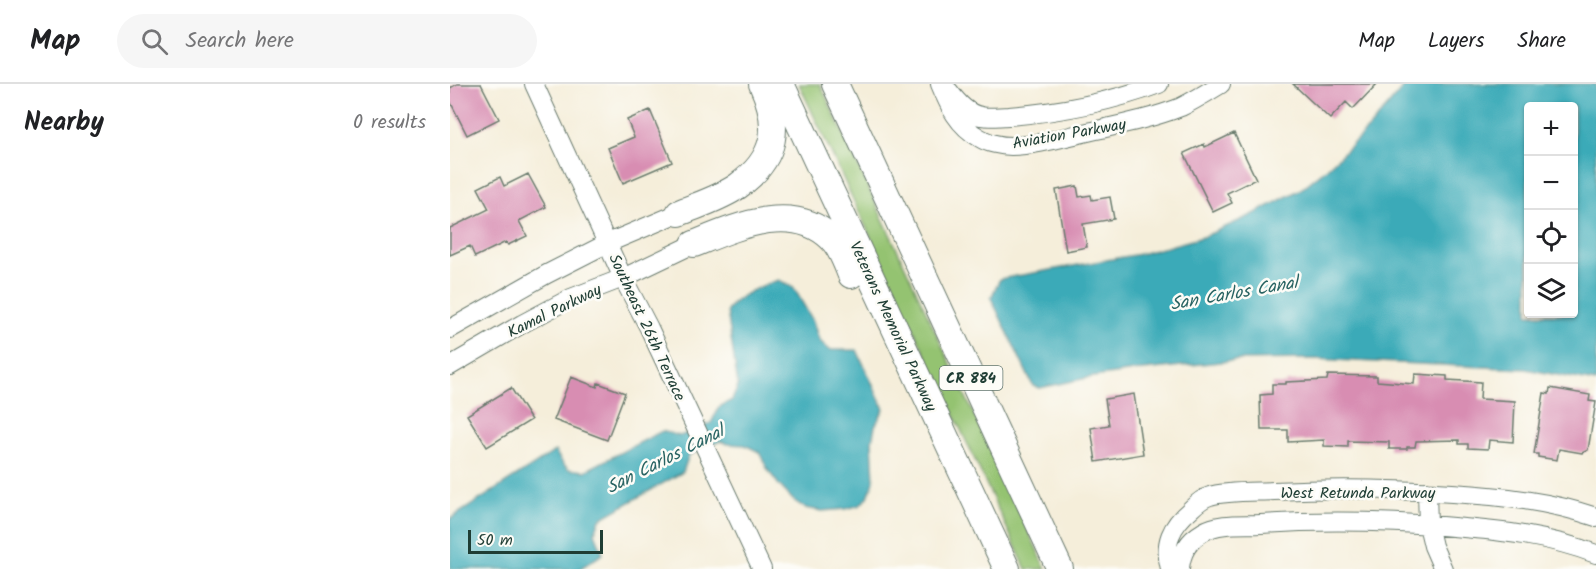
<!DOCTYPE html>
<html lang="en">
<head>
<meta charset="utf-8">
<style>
	body { margin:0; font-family:Kalam,sans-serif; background:#f6f6f6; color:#202124 }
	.controls { position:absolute; right:18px; top:18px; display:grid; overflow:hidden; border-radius:6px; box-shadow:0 2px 4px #0004 }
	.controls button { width:54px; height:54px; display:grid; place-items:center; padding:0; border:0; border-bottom:2px solid #e0e0e0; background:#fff; color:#202124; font:30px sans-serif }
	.scale { position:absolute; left:18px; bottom:15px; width:135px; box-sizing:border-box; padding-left:6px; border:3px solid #1f3d34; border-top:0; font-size:16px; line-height:21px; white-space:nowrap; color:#1f3d34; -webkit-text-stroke:4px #fdfcf7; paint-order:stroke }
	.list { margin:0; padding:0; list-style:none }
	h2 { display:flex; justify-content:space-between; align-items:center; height:78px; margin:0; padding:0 24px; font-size:26px }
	h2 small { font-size:20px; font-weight:400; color:#757577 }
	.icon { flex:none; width:33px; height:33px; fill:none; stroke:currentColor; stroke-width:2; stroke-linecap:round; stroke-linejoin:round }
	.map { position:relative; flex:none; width:1146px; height:485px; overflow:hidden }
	header { display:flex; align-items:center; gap:36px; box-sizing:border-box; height:84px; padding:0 30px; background:#fff; border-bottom:2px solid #e0e0e0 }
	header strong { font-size:28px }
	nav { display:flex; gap:33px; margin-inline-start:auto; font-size:21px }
	.search { width:420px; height:54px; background:#f6f6f6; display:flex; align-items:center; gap:15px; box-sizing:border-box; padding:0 21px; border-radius:33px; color:#757577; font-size:22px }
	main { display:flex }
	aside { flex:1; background:#fff }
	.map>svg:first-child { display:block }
	.green { fill:#94c371; stroke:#5a8052; stroke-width:1.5 }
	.water { fill:#3aaab8; stroke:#2c7476; stroke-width:1.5; fill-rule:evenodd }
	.building { fill:#d88db2 }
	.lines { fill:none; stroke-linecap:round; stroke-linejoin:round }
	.minor-casing { stroke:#6a7b6e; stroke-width:20 }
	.highway-casing { stroke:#6a7b6e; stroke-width:28 }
	.minor { stroke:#fff; stroke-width:18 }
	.highway { stroke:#fff; stroke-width:26 }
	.labels { text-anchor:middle; stroke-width:5; stroke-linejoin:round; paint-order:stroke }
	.shield { fill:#fdfcf7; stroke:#62766e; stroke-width:1.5 }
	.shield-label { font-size:15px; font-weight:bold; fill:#1f3d34 }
	.street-label { font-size:16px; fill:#1f3d34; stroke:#fdfcf7 }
	.water-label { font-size:18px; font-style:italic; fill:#286362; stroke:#fdfcf7 }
</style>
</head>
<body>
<header>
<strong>Map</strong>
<div class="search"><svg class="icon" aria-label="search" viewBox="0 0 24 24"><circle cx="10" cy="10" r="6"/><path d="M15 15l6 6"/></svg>Search here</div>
<nav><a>Map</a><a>Layers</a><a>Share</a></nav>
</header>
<main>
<aside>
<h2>Nearby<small>0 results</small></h2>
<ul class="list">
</ul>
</aside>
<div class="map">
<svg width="1146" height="485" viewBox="0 0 1146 485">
	<rect width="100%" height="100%" fill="#fdfcf7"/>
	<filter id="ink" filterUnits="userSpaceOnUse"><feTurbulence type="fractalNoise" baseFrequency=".0167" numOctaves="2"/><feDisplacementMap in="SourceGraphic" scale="12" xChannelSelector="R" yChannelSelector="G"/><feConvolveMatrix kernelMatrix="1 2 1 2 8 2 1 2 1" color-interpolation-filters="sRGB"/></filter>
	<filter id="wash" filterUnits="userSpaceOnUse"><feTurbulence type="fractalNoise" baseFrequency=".008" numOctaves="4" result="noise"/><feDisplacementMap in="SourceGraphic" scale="24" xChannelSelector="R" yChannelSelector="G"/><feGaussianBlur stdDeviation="1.35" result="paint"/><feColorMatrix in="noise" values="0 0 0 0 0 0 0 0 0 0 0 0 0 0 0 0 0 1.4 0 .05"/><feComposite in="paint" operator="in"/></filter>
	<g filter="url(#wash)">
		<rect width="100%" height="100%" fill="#f5eeda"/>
		<path class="green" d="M349,0h21l226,485h-20z"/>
		<path class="water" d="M956,0h190v298l-71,-13 -211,-10 -74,1 -106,11 -47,7 -47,10 -7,-2 -42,-88 9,-19 140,-25 63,-17 49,-22 49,-26 25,-20 43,-41zM1124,22v208h-46v-208z
			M329,196l15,8 19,33 6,19 10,10h28l27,59 -9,17 -3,15 2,40 -6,16 -8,8 -14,4 -24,2 -17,-3 -12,-8 -14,-15 -11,-15 -9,-18 -14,-7 -17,-1 -8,-3 -31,14 -6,17 -83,47 -5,14 8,21 -24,15h-129v-50l105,-68 8,13 6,5 16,2 77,-40 18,5 31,-13 8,-16 13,-7 6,-14 -11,-75c8,-15 36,-26 52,-31z"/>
		<g id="blocks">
			<path class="building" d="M7,0h24l18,35 -32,16 -17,-34v-13z
				M843,0h84l-24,25 -7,-7 -16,17z
				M200,26l22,52 -49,21 -15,-35 26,-11 -7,-17z
				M784,49l22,46 -29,14 5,10 -19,9 -29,-59 20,-9 1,3z
				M78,90l18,33 -27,14 8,15 -19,9 -2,-3 -31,15 -5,-11 -20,9v-27l39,-19 -11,-21 22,-11 4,9z
				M627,102l2,11 12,-2 1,5 18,-3 4,22 -31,5 4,23 -21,4 -10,-61z
				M965,290l32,2v4l34,2 -1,17 35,2 -2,41 -24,-2 -1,9 -20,-1v-4h-9v-4l-43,1 -1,6h-8v2h-18v-7l-41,-1v6l-24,-1v-6l-36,2v-12h-27l-1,-35 12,-1v-10h14v-2l41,-2 1,-5 49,1v5l37,3z
				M121,293l26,10 1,-4 27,10 -18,47 -53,-20z
				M61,304l20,32 -44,27 -20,-32z
				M1100,304l40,7 -1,6 7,1 -8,48 -6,3 -23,-4 -2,11 -19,-3v-3h-4l10,-61 5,1z
				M684,310l9,60 -47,8 -5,-34 18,-3 -4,-26z"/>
		</g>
	</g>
	<g filter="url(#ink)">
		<use href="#blocks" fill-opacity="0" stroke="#6a7b6e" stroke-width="1.5"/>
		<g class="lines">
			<defs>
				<path id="minor" d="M84,0l89,194 26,50 113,241
					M490,0c9,22 18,42 40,54 8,5 21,8 31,8 21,0 47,-7 68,-12 34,-8 69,-14 102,-27 14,-7 27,-15 40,-23
					M499,7c8,11 18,23 32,25 9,2 19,0 28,0 50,-4 102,-14 150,-32
					M0,245l97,-55 61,-31 71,-30
					M0,282l72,-42 49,-26 52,-20 71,-34
					M977,407l1,34 5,21 10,23
					M720,485c-7,-26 1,-43 21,-60 5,-5 12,-11 19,-13 15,-5 47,-4 64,-5 59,-3 119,-2 178,2 49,3 97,8 144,24
					M730,485c1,-16 9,-29 23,-37 16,-10 40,-7 58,-8 64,-4 128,-3 192,3 49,4 96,9 143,27"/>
				<path id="highway" d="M331,0l226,485
					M385,0l225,485
					M229,129c19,-8 42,-15 59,-27 39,-28 43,-60 24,-102
					M244,160c42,-17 99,-43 137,-6 10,9 15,25 20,37"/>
			</defs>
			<use href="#minor" class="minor-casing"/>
			<use href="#highway" class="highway-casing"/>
			<use href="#minor" class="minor"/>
			<use href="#highway" class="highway"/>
		</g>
	</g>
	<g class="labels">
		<rect class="shield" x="489.5" y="282" width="63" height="24" rx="4.5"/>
		<g class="shield-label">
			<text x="521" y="299">CR 884</text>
		</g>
		<g class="street-label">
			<text transform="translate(619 49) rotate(-10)" y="6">Aviation Parkway</text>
			<text transform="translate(104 226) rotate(-26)" y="6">Kamal Parkway</text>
			<text transform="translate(444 242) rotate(65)" y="6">Veterans Memorial Parkway</text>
			<text transform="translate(198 243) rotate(65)" y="6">Southeast 26th Terrace</text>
			<text x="908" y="414">West Retunda Parkway</text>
		</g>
		<g class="water-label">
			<text transform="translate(784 209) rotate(-10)" y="6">San Carlos Canal</text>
			<text transform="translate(215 375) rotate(-27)" y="6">San Carlos Canal</text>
		</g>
	</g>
</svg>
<div class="controls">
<button>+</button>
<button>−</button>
<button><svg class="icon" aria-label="locate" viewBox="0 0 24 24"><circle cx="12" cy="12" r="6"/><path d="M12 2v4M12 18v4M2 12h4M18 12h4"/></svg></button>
<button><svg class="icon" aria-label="layers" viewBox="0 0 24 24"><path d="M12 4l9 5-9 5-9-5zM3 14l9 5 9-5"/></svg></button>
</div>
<div class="scale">50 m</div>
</div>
</main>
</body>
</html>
